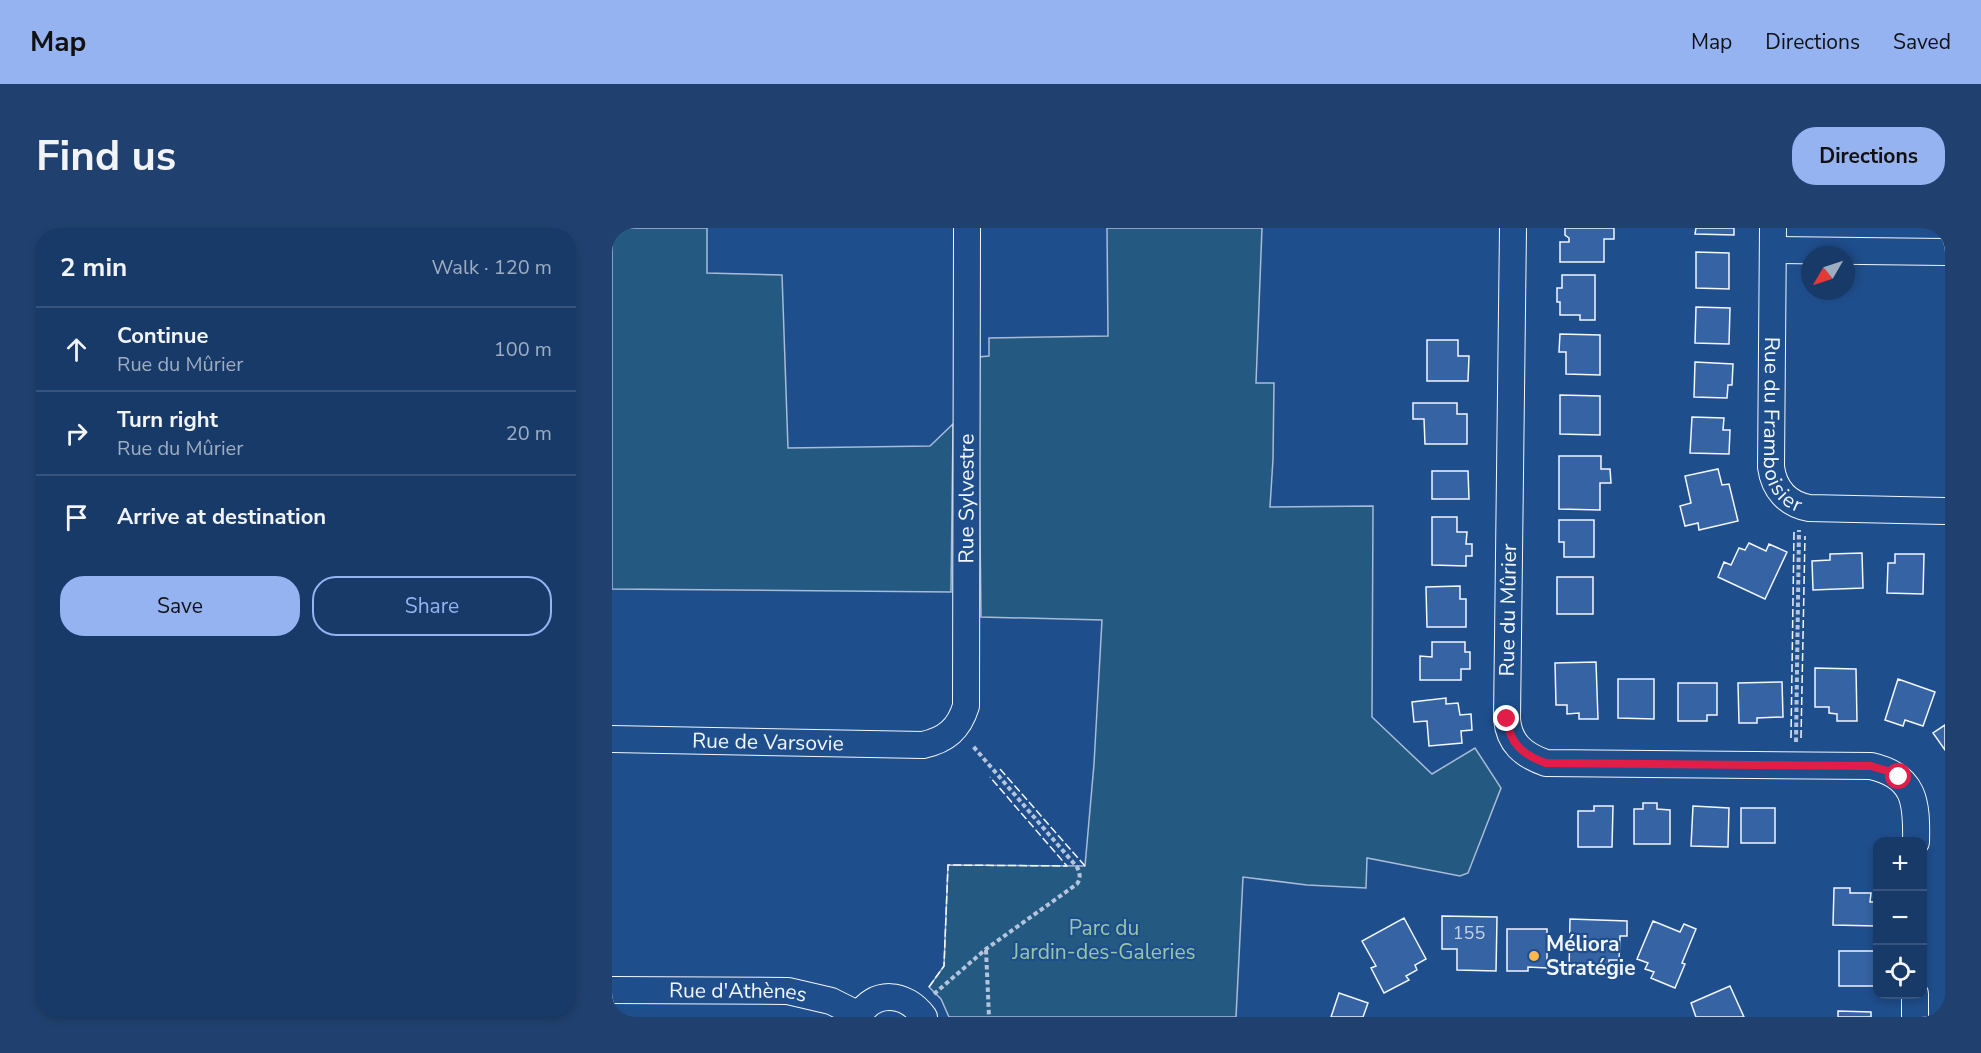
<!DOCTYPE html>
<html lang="en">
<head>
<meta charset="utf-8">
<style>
	body { margin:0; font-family:"Nunito Sans",sans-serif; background:#20416f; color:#f1f3f6 }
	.controls { position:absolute; right:18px; bottom:18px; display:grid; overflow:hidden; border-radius:12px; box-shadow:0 3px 9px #0003 }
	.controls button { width:54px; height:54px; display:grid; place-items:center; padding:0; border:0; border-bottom:2px solid #36547d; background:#173a69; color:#f1f3f6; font:30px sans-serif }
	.compass { position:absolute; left:1189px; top:18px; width:54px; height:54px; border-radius:50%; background:#173a69; box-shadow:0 3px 9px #0003; rotate:231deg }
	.stop { position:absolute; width:18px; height:18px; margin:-14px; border:4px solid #e11d48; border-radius:50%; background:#fff }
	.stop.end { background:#e11d48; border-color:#fff; box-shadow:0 2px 6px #0008 }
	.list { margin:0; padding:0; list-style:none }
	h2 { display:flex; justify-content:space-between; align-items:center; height:78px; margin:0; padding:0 24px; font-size:26px }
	h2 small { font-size:20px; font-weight:400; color:#9eadc0 }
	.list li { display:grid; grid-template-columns:39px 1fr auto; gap:18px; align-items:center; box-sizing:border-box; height:84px; padding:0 24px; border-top:2px solid #36547d }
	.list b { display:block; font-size:22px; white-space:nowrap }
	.list p { margin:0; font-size:20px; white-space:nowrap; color:#9eadc0 }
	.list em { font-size:20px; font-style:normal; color:#9eadc0 }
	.actions { display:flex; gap:12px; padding:18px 24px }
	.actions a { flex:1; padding:14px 0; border:2px solid #95b2f1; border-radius:24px; text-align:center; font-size:21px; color:#95b2f1 }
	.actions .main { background:#95b2f1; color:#111 }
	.icon { flex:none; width:33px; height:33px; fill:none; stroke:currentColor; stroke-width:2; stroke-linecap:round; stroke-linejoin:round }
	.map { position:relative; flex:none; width:1333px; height:789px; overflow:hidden; border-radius:24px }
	header { display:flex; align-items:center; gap:36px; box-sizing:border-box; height:84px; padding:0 30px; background:#95b2f1; color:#111 }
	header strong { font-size:28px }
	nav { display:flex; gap:33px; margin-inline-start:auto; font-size:21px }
	.intro { display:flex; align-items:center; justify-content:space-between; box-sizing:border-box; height:144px; padding:0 36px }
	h1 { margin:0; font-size:42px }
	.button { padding:15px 27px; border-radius:24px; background:#95b2f1; color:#111; font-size:21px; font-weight:700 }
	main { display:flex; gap:36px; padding:0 36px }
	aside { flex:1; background:#173a69; border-radius:24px; box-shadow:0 3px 9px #0003 }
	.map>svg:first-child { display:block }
	.green { fill:#245a82; stroke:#a8bbd7; stroke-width:1.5 }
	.building { fill:#3563a3; stroke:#f2f6ff; stroke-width:1.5 }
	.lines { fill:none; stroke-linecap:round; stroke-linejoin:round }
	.minor-casing { stroke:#f2f6ff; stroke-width:28 }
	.path { stroke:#b3c4dc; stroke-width:4; stroke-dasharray:4.5 3; stroke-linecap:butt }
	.minor { stroke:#1f4e8c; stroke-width:26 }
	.fence { stroke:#f2f6ff; stroke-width:1.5; stroke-dasharray:8 3; stroke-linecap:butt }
	.route { stroke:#e11d48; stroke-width:8 }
	.poi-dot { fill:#ffb74d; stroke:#1f4e8c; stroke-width:2 }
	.labels { text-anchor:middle; stroke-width:4.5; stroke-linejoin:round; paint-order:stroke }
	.number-label { font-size:18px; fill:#c3d1e8 }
	.street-label { font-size:21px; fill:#f2f6ff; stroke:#1f4e8c }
	.park-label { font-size:21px; fill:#97c8a6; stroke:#1f4e8c }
	.poi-label { font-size:21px; font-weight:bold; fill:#f2f6ff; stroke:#1f4e8c; text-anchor:start }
</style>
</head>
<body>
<header>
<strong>Map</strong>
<nav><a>Map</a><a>Directions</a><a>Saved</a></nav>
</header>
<div class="intro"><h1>Find us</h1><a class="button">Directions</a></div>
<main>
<aside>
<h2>2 min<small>Walk · 120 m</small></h2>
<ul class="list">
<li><svg class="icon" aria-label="ahead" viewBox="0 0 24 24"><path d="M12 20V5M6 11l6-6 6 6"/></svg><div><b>Continue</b><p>Rue du Mûrier</p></div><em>100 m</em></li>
<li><svg class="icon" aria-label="right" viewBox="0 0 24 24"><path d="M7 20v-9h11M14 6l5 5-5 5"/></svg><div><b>Turn right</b><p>Rue du Mûrier</p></div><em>20 m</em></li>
<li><svg class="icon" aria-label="arrive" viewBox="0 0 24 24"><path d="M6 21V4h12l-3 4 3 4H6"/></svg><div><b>Arrive at destination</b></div></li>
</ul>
<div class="actions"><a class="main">Save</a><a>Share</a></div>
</aside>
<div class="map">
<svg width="1333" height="789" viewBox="0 0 1333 789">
	<rect width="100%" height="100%" fill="#1f4e8c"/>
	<path class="green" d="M0,0h95v45l75,2 6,173 142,-2 23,-22 -2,168 -339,-3z
		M495,0h155l-6,155h18l-1,76 -3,48 103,-1 -1,211 60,57 43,-26 26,40 -33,85 -8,3 -93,-18 -1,30 -59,-3 -64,-8 -7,140h-287l-8,-18 -12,-12 15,-21 4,-101 137,1 9,-102 8,-144 -121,-3 -3,-260 11,-1v-18l119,-2z"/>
	<path class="building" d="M953,0h49v11h-10v23h-44v-20h9v-4l-4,-3z
		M1084,0h38v7l-39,-1z
		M1084,24l33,1v36l-33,-1z
		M950,47h33v45h-15v-5h-20v-13h-3v-14h5z
		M1084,79l34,1 -1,36 -34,-1z
		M948,106l40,1v40l-34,-1v-22h-7z
		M815,112h31v16h11l-1,25h-41z
		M1083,134l38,2 -1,21h-4l-1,13 -33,-1z
		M948,167l40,1v39l-40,-1z
		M801,175h44v11h10v30h-42l-1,-25h-11z
		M1080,189l32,1 -1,12h7l-1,24 -39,-1z
		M947,228h42v13h9l1,14h-11v27l-41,-1z
		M1106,241l4,16 7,-1 9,37 -39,9 -1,-7 -13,3 -5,-20 11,-3 -6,-27z
		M820,243h36l1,28h-37z
		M820,289h25v15h10l-1,12h6v12h-6v10l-34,-1z
		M947,292h35v37h-30v-15h-5z
		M1137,315l17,8 3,-7 18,8 -22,47 -47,-22 6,-15 7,3 8,-17 6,2z
		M1250,325l1,35 -50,2 -1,-29 18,-1v-6z
		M1283,326h29l-1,40 -36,-1 1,-30h7z
		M945,349h36v37h-36z
		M848,358v13h6v28h-39l-1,-40z
		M820,414h33v10h5v17h-9v11h-41v-24l12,1z
		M984,434l2,57h-19v-6l-12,1v-9h-11l-1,-42z
		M1203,440l41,1 1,52h-20v-7l-8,-1v-6h-14z
		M1006,451h36v40l-36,-1z
		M1286,451l37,13 -12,34 -18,-6 -2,6 -18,-6z
		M1170,454l1,35 -26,1v5h-18l-1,-40z
		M1066,455h39v32h-10v6h-29z
		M834,470v6l12,-1 2,12 11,-1 1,16 -11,1 1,12 -33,3 -2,-25 -13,1 -2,-20z
		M1333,497v25l-12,-17z
		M1031,575h14v6l13,1v34h-36v-35h9z
		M982,578h19l-1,41h-34v-36h16z
		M1081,578l36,2 -1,39 -37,-1z
		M1129,580h34v35h-34z
		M1222,660h16v5h21l-1,9h6v24l-43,-1z
		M830,688l55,1 -1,54 -39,-1v-21h-15z
		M792,690l22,41 -11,6 2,5 -11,6 3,4 -25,13 -13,-25 5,-2 -14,-25z
		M958,691l57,2v15h-7l-1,24h-10v7h-14l-1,6 -25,-1z
		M1041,693l27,11 4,-8 12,5 -14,34 3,1 -10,24 -24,-10 3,-6 -9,-3 3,-6 -11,-4z
		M895,701h40v39l-19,-1v4h-21z
		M1227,723h37l2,24h-4v11h-35z
		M1118,758l14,31h-48l-5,-14z
		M727,765l29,10 -5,14h-32z
		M1226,783l33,1v5h-33z"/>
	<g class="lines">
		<defs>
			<g id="minor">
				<path d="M901,0l-6,491c2,24 16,36 39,44l325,3c44,10 46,36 45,76"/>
				<path id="s1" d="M1161,0l-2,239c3,22 16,37 38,41l136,3"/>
				<path d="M1161,22l172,2"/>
				<path id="s2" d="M0,511l311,6c23,-5 36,-16 43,-39l1,-478"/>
				<path id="s3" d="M0,762l176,1 43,10 28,14"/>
				<path d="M246,789c16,-28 48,-25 66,0"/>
				<path d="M1303,789v-23"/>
			</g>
		</defs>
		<use href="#minor" class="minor-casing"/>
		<path class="path" d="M1184,514l3,-212
			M374,722l3,67
			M322,766l52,-45 91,-65c4,-6 3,-11 0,-17l-105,-122"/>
		<use href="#minor" class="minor"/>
		<path class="fence" d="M1179,510l3,-206
			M1189,510l4,-202
			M388,541l85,97
			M317,759l15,-21 4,-101 119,1 -77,-89"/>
	</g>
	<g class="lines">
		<path class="route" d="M895,491c2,24 16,36 39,44l325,3 20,6 8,5"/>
	</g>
	<circle class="poi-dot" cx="922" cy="728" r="6"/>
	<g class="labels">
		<g class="number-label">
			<text x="857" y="711">155</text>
		</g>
		<g class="street-label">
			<text dy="7" stroke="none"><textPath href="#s1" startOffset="200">Rue du Framboisier</textPath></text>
			<text dy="7" stroke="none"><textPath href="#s2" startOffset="580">Rue Sylvestre</textPath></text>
			<text transform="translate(896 382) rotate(-89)" y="7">Rue du Mûrier</text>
			<text dy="7" stroke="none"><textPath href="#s2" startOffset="156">Rue de Varsovie</textPath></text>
			<text dy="7" stroke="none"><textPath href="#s3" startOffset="126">Rue d'Athènes</textPath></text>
		</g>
		<g class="park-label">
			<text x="492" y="707">Parc du<tspan x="492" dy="24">Jardin-des-Galeries</tspan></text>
		</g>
		<g class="poi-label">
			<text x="934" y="723">Méliora<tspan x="934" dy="24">Stratégie</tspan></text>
		</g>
	</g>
</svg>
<div class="controls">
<button>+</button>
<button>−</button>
<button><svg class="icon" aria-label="locate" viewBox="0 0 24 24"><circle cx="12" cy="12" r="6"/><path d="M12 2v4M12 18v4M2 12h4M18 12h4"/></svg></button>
</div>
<svg class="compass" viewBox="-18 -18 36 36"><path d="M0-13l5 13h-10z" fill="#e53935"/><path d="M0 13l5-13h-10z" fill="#9eadc0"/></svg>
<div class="stop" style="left:1287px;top:549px"></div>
<div class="stop end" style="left:895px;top:491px"></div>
</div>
</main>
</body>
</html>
